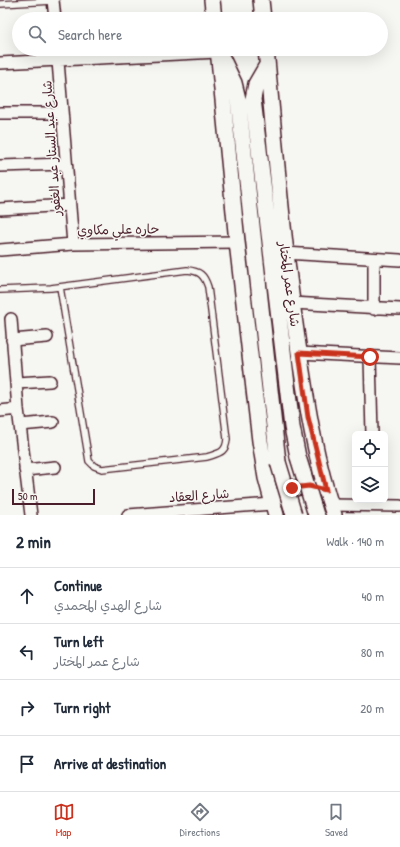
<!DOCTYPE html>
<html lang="en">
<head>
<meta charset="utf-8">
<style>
	body { margin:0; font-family:"Patrick Hand","Playpen Sans Arabic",sans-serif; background:#f2f2f3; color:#1f2937 }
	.controls { position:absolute; right:12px; bottom:12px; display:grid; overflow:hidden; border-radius:6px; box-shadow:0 4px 16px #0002 }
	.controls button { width:36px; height:36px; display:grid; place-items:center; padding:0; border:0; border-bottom:1px solid #e0e1e3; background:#fff; color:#1f2937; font:20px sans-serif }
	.scale { position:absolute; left:12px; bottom:10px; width:83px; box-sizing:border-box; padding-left:4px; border:2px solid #4a1f2b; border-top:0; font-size:11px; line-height:14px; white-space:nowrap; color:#4a1f2b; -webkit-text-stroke:3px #f6f6f2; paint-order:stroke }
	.stop { position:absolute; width:12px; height:12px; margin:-9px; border:3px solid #c8321e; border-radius:50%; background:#fff }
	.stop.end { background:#c8321e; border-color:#fff; box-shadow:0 1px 4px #0008 }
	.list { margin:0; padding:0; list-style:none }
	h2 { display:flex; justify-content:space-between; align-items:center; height:52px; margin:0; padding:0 16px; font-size:17px }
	h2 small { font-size:13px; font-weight:400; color:#747a83 }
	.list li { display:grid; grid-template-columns:26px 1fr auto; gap:12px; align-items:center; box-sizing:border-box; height:56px; padding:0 16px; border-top:1px solid #e0e1e3 }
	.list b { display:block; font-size:15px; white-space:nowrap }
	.list p { margin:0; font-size:13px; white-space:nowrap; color:#747a83 }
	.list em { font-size:13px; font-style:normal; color:#747a83 }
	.icon { flex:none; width:22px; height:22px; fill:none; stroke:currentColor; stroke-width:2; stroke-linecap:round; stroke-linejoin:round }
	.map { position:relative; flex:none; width:400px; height:515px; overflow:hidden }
	.search { position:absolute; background:#fff; box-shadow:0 4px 16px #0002; left:12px; right:12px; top:12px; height:44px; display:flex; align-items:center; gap:10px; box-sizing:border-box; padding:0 14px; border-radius:22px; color:#747a83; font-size:15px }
	.sheet { height:276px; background:#fff }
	nav { display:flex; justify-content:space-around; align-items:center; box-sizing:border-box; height:56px; border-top:1px solid #e0e1e3; background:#fff; font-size:11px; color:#747a83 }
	nav a { display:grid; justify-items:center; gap:2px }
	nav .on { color:#c8321e }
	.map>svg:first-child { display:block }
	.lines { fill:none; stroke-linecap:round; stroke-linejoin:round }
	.service-casing { stroke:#4a1f2b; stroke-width:8 }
	.minor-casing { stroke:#4a1f2b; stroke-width:14 }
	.secondary-casing { stroke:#4a1f2b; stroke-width:18 }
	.service { stroke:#f6f6f2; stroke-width:5.5 }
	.minor { stroke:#f6f6f2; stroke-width:11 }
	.secondary { stroke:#f6f6f2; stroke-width:15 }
	.secondary-bridge-casing { stroke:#4a1f2b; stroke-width:18; stroke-linecap:butt }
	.secondary-bridge { stroke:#f6f6f2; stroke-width:15 }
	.route { stroke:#c8321e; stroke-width:5 }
	.labels { text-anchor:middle; stroke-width:3; stroke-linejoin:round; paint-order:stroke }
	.street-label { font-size:13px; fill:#4a1f2b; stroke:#f6f6f2 }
</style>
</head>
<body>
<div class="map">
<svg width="400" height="515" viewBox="0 0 400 515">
	<rect width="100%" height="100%" fill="#f6f6f2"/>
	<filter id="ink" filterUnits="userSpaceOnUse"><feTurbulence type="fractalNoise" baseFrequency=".025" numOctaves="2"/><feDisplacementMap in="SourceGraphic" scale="8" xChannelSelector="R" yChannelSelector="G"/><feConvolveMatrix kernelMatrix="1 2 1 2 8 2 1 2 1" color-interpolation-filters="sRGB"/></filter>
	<g filter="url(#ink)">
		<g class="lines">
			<defs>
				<path id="service" d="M0,4l53,-3
					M0,290l51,-2 136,-18c13,1 17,5 21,17l19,152c-1,14 -8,14 -20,18l-105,12 -8,-3 -5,-5 -29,-174"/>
				<path id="minor" d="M53,0l2,19
					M57,49l16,195
					M0,63l218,-11
					M0,113h62
					M0,166l66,-2
					M0,209l69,-4
					M0,250l73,-6 164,-2
					M285,253l115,7
					M374,259v50
					M292,303l108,6
					M11,319l7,90 13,106
					M12,340l35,-3
					M299,353l101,5
					M370,357l2,77
					M16,383l34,-2
					M0,411l18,-2
					M20,425l33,-3
					M25,470l30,-3
					M330,505l70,1
					M128,515l144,-11"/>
				<path id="secondary" d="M212,0l2,19
					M261,0l2,19
					M218,49l19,193 23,199 6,37 10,37
					M266,49c9,96 17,193 31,289 9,60 17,119 37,177
					M222,58l12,25 4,16 40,363
					M267,65l-11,19 -3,15 39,328 6,30
					M277,499c11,-11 26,-15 42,-11"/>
			</defs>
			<use href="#service" class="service-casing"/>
			<use href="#minor" class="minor-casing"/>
			<use href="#secondary" class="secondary-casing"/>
			<use href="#service" class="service"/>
			<use href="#minor" class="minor"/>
			<use href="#secondary" class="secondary"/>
			<defs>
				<path id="secondary-bridge" d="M298,457l18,58
					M278,462l16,53"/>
			</defs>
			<use href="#secondary-bridge" class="secondary-bridge-casing"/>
			<use href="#secondary-bridge" class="secondary-bridge"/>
		</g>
	</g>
	<g class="lines" filter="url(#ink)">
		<path class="route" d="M292,488l17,-2 17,4 -18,-73 -9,-64 71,4"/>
	</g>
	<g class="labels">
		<g class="street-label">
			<text transform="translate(51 148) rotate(-94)" y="5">شارع عبد الستار عبد الغفور</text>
			<text transform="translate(118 229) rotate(-1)" y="5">حاره علي مكاوي</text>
			<text transform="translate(290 284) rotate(82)" y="5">شارع عمر المختار</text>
			<text transform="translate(199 495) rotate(-4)" y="5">شارع العقاد</text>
		</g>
	</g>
</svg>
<div class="controls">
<button><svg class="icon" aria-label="locate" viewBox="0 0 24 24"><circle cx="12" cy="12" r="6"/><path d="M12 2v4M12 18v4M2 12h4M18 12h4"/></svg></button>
<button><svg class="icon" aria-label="layers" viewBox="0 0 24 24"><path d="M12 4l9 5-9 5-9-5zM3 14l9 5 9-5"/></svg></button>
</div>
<div class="scale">50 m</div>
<div class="stop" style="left:370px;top:357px"></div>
<div class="stop end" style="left:292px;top:488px"></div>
<div class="search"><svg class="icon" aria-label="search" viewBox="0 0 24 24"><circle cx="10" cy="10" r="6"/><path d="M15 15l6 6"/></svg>Search here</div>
</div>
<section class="sheet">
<h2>2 min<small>Walk · 140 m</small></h2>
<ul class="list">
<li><svg class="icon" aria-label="ahead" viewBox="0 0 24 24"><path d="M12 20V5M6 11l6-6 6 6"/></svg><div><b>Continue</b><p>شارع الهدي المحمدي</p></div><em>40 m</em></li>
<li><svg class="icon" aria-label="left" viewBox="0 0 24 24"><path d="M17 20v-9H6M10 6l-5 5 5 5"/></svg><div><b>Turn left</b><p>شارع عمر المختار</p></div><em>80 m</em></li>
<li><svg class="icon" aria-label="right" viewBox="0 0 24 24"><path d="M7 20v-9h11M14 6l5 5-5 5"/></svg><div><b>Turn right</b></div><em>20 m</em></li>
<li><svg class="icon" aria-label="arrive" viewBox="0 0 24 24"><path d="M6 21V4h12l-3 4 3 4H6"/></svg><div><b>Arrive at destination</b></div></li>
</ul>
</section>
<nav>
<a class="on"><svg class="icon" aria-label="map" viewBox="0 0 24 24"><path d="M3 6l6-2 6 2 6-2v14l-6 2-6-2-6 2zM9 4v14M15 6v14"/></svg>Map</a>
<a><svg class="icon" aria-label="directions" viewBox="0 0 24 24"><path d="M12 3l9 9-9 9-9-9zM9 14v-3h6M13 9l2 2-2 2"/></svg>Directions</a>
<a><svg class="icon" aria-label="saved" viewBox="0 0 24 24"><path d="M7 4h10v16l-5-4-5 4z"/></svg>Saved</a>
</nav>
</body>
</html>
